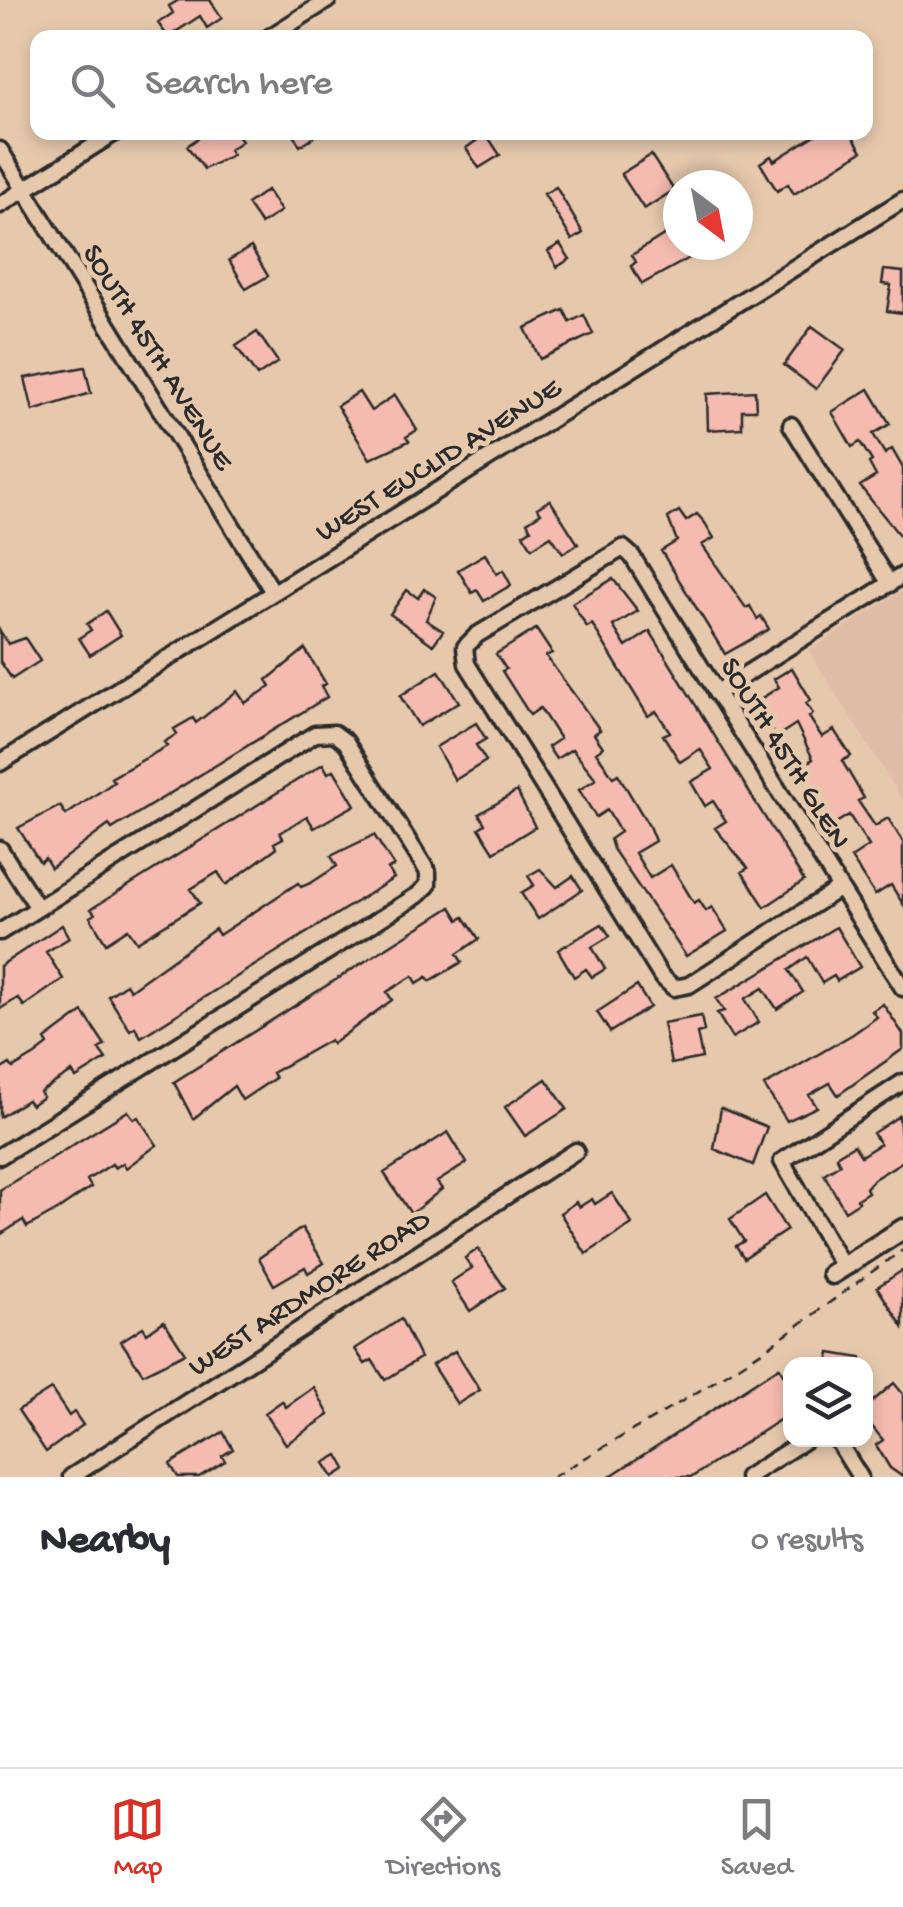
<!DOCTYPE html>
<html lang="en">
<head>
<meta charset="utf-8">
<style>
	body { margin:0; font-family:"Gochi Hand",sans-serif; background:#f7f7f7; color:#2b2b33 }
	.controls { position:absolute; right:30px; bottom:30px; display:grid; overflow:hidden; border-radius:20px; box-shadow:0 5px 15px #0003 }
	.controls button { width:90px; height:90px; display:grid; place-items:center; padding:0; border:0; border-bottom:2px solid #e1e1e2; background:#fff; color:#2b2b33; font:50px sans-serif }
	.compass { position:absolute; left:663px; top:170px; width:90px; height:90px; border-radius:50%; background:#fff; box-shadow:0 5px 15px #0003; rotate:148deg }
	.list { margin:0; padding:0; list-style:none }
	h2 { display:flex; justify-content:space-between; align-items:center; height:130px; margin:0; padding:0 40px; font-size:42px }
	h2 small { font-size:32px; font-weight:400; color:#7c7c81 }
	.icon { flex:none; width:55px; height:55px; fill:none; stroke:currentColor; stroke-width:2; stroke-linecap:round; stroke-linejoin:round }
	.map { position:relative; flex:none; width:903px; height:1477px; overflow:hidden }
	.search { position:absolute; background:#fff; box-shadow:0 5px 15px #0003; left:30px; right:30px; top:30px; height:110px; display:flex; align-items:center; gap:25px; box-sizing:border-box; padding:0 35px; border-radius:20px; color:#7c7c81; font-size:38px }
	.sheet { height:290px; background:#fff }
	nav { display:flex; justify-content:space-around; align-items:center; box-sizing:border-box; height:140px; border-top:2px solid #e1e1e2; background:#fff; font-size:28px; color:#7c7c81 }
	nav a { display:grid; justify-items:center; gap:5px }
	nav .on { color:#d93025 }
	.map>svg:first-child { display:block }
	.built { fill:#dfbca6 }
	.building { fill:#f5bbb0; stroke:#2b2b2b; stroke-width:2.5 }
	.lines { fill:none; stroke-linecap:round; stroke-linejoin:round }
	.street-casing { stroke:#2b2b2b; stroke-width:21 }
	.secondary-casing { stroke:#2b2b2b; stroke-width:25 }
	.path { stroke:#2b2b2b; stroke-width:2.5; stroke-dasharray:10 8; stroke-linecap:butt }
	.street { stroke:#e6c9ad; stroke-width:14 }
	.secondary { stroke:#e6c9ad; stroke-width:18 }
	.labels { text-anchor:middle; stroke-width:10; stroke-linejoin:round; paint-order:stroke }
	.street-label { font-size:30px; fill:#2b2b2b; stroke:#e6c9ad }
</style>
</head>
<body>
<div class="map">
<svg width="903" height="1477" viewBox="0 0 903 1477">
	<rect width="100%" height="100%" fill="#e6c9ad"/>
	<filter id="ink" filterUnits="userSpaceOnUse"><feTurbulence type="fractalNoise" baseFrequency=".01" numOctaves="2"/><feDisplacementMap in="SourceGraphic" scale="20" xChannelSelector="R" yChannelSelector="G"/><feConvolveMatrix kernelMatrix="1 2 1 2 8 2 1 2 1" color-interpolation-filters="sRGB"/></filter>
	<g filter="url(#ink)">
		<path class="built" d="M903,590v211l-94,-150z"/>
		<path class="building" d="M179,0h31l12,18 -15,10 -7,-12 -32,21 -10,-14 15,-10 -4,-7z
			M207,132h29l6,9 -13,9 3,5 -28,14 -17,-23z
			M292,132h29l-21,14z
			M820,132h30l12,19 -68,43 -6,-10 -11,7 -17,-28 11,-7 3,5z
			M486,134l14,21 -21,13 -13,-20z
			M651,155l23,35 -30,19 -23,-35z
			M556,187l27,46 -11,7 -28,-46z
			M267,190l14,21 -20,13 -14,-20z
			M678,226v19h35l-71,39 -11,-18 5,-4 -4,-7z
			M560,244l10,15 -13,8 -9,-16z
			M251,247l17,29 -22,13 -17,-29z
			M884,270l19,2v41l-16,-2 4,-26 -9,-1z
			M564,310l6,12 14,-7 9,19 -53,25 -15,-31z
			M812,326l33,24 -29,39 -32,-24z
			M257,332l21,30 -21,14 -21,-30z
			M85,367l6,26 -58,18 -8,-33z
			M869,389l21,35 -17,10 12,20 7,-5 11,19v72l-43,-54 16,-10 -7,-13 3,-2 -12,-19 -8,5 -20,-35z
			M755,391l1,19h-14v18l-34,2 -1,-36z
			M359,392l12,19 24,-16 22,35 -11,7 3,4 -39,18 -33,-53z
			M550,500l28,44 -15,9 -12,-17 -19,12 -9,-14 8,-5 -4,-7 14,-9 -4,-5z
			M679,511l7,10 11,-7 8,9 9,15 -12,7 44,63 4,-2 7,13 4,-3 8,13 -44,25 -64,-103 16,-10 -9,-23z
			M485,554l12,20 6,-4 8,15 -27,16 -7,-11 -5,3 -14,-23z
			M613,579l25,32 -25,15 13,21 24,-16 154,250 -39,26 -23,-35 6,-4 -33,-40 11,-7 -13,-20 -8,5 -14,-24 22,-13 -13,-20 -20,13 -17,-27 7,-3 -14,-21 -8,5 -56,-92 -5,3 -15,-24z
			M424,589l12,8 -10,23 17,11 -10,14 -43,-31 17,-24 11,8z
			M106,611l15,24 -31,20 -11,-17 12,-8 -4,-6z
			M536,629l16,24 -6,3 54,74 -6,4 9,13 -7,5 17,25 5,-3 31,52 6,15 -20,12 15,25 21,-13 23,38 5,-3 7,11 6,-4 15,24 -41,25 -73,-107 -3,-10 10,-7 -13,-22 -11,7 -17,-27 17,-11 -24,-30 -16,10 -8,-12 12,-8 -20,-31 -10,7 -28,-44 4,-2 -10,-15z
			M0,631l8,13 17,-6 15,23 -28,18 -12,-18z
			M305,649l21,35 -5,2 6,11 -215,132 -3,-4 -58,43 -6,-10 -5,4 -22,-34 42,-22 6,9 48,-33 -3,-4 56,-32 -3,-4 13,-8 -3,-5 19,-11 3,5 41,-32 8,12 26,-17 -4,-6z
			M792,668l19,32 -5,3 7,11 -4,3 13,20 12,-7 17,26 -9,5 22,37 -6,3 17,25 13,-8 15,24v62l-12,-19 -16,10 -24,-37 18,-12 -20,-31 -18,11 -17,-28 -17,-29 16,-10 -17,-35 -20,13 -20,-35 23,-15 -5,-8z
			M439,671l20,31 -40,24 -19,-30z
			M476,723l10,16 -10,6 10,16 -31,19 -19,-33z
			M323,764l5,9 6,-3 21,35 -41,23 -7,-12 -27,17 3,5 -9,5 2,5 -50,37 -8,-13 -27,17 9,14 -63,39 -9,-13 -22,14 -16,-26 5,-3 -4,-5z
			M517,791l18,36 -41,25 -15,-24 6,-4 -6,-10z
			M374,835l20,31 -6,3 6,9 -253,159 -6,-10 -5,3 -22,-34 18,-12 4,6 85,-61 4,6 79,-52 3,4 10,-4 26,-17 -6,-10z
			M540,869l17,18 16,-11 9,14 -44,29 -17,-26 13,-8 -6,-9z
			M451,907l8,13 5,-3 15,22 -22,15 5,8 -32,19 -3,-4 -10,6 -4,-7 -26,16 5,8 -60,44 -2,-4 -58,33 3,5 -33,22 -8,-14 -41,33 -19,-37z
			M602,924l8,12 -18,11 13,22 -13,8 -6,-8 -12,8 -16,-27z
			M62,925l7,13 -23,14 17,27 -39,27 -6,-8 -18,11v-43z
			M836,927l24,40 -23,14 -3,-5 -12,7 -15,-26 -18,13 14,22 -26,17 -14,-21 -18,11 14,23 -27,16 -15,-25 7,-2 -8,-12z
			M637,986l13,21 -40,25 -13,-20z
			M883,1004l20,30v15l-65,46 -8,-12 -21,12 8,12 -30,14 -23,-35 89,-52 24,-17 -5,-6z
			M83,1012l22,33 -6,4 7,10 -30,19 -4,-6 -32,20 3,5 -12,8 -4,-5 -27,17v-47l10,-6 3,4 22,-13 13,-10 -3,-5z
			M701,1016l3,15 -7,2 5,25 -31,6 -8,-41z
			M546,1079l21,30 -42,27 -20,-29z
			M721,1108l46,19 -14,38 -39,-16z
			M128,1111l6,8 4,-2 19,28 -31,23 -3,-5 -8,5 -3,-4 -25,16 4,7 -32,22 -32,18 -4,-7 -23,15v-45z
			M899,1116l4,45 -29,18 -8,9 2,4 -11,7 2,3 -14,9 -21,-37 16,-10 -4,-8 18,-11 7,11 19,-12 -7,-11z
			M448,1132l19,31 -30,19 5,7 -31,25 -27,-41z
			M612,1193l20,31 -46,30 -26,-41 16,-11 3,5 13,-8 3,5z
			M765,1195l22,35 -43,28 -8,-12 8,-5 -14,-22z
			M302,1228l22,35 -16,10 -3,-6 -31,18 -15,-27z
			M478,1249l27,39 -35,23 -19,-29 21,-14 -7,-10z
			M903,1270v57l-26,-40z
			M401,1319l19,39 -35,22 -13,-20 -7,4 -10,-15z
			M164,1321l21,32 -42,21 -22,-33 22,-14 4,6z
			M455,1351l25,39 -23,14 -25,-39z
			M830,1353l31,5v6h-33z
			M779,1367l11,18v28l-75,49 -23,15h-83z
			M894,1383l9,11v83l-13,-9 -14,-23 7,-5 -17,-21v-12z
			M314,1387l15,28 -43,29 -21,-31 17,-12 4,6z
			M51,1389l18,27 5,-4 9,13 -37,27 -28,-42z
			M223,1432l10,17 -11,7 3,5 -26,16h-21l-8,-13z
			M338,1455l8,14 -13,8 -9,-14z"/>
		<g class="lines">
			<defs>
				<path id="street" d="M268,38l60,-38
					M0,150l273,442
					M0,205l116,-73
					M791,425l99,159
					M716,693l187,-118
					M0,763l903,-563
					M0,849l38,59
					M840,888l-151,97 -15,3 -13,-12 -194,-312 -2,-17 12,-12 146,-87 9,8c89,145 181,288 271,432
					M0,932l315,-198 19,-1 12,9 82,130v13l-10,10 -418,261
					M843,1267l-61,-106 121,-79
					M837,1440l23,37
					M71,1477l505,-326
					M747,1477l58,-37"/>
				<path id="secondary" d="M832,1274l71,-45"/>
			</defs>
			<use href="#street" class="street-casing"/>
			<use href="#secondary" class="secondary-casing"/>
			<path class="path" d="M553,1477c58,-35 117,-67 173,-103 62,-38 117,-83 177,-124"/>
			<use href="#street" class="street"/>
			<use href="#secondary" class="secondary"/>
		</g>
	</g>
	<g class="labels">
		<g class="street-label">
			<text transform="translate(160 356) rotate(58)" y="10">SOUTH 45TH AVENUE</text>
			<text transform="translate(437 458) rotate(-32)" y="10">WEST EUCLID AVENUE</text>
			<text transform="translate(787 752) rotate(58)" y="10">SOUTH 45TH GLEN</text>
			<text transform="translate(308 1291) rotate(-33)" y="10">WEST ARDMORE ROAD</text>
		</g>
	</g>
</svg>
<div class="controls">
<button><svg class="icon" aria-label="layers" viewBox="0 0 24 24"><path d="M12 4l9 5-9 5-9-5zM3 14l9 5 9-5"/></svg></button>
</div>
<svg class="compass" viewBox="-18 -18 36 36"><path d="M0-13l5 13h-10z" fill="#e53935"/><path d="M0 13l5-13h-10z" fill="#7c7c81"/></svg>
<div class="search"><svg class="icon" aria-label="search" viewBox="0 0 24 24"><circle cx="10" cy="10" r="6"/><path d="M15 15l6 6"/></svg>Search here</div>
</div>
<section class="sheet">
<h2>Nearby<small>0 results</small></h2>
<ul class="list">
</ul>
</section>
<nav>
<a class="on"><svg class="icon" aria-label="map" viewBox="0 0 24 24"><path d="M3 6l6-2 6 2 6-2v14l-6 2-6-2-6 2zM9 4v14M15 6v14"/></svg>Map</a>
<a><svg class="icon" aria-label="directions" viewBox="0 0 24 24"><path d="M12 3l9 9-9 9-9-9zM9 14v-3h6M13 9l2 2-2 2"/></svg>Directions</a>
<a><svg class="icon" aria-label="saved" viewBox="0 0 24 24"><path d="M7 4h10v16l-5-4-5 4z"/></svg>Saved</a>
</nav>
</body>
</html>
